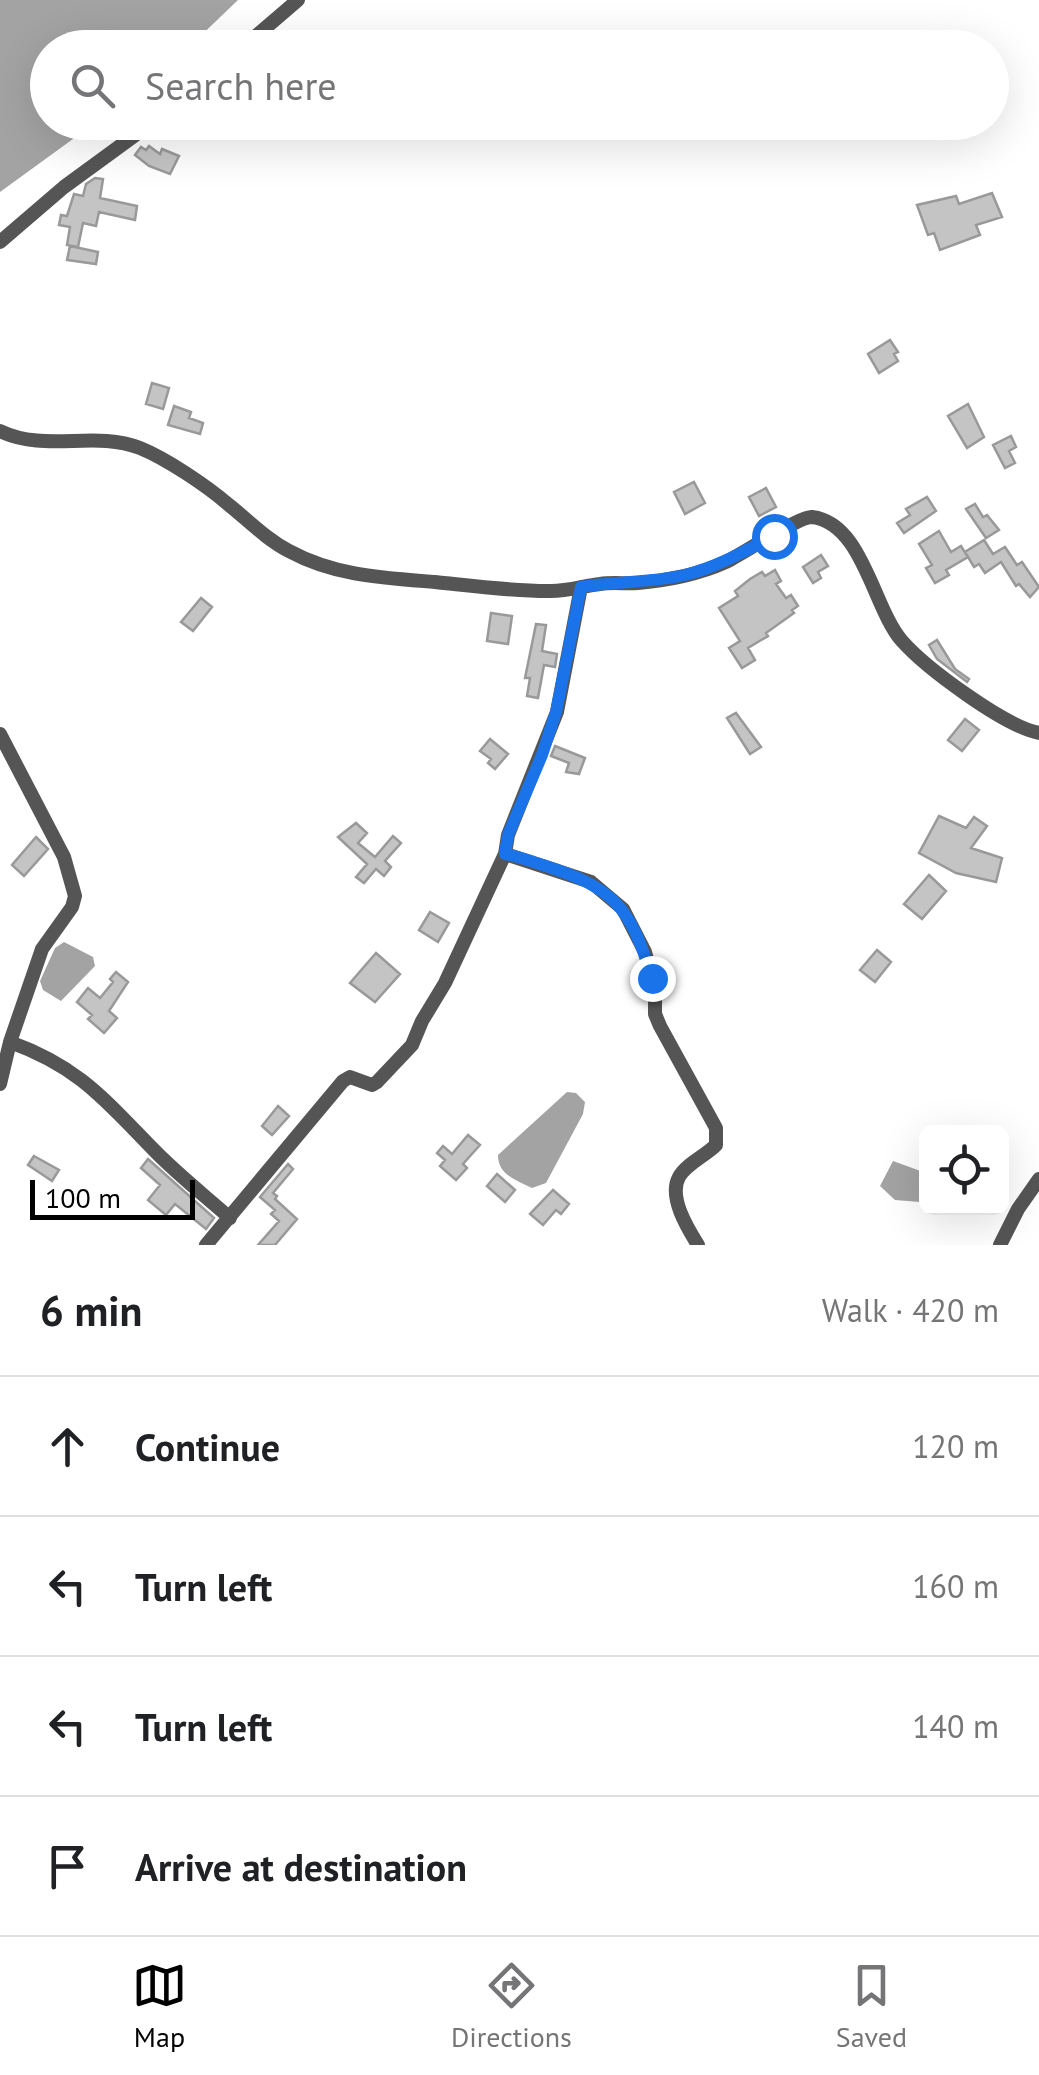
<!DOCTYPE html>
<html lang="en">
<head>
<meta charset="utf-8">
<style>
	body { margin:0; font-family:"PT Sans",sans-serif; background:#f6f6f6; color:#202124 }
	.controls { position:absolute; right:30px; bottom:30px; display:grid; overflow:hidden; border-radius:15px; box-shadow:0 10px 40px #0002 }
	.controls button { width:90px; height:90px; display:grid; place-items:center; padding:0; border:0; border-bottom:2px solid #e0e0e0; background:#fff; color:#202124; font:50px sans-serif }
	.scale { position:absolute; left:30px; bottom:25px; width:165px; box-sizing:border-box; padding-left:10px; border:5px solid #000; border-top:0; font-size:28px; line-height:35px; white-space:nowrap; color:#000; -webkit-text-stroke:8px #fff; paint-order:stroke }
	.stop { position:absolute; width:30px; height:30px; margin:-22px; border:8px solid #1a73e8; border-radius:50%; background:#fff }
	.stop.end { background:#1a73e8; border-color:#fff; box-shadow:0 2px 10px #0008 }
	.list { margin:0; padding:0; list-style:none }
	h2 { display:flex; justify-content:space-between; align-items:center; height:130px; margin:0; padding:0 40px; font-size:42px }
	h2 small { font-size:32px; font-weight:400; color:#757577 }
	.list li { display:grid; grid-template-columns:65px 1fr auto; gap:30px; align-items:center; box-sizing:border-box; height:140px; padding:0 40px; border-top:2px solid #e0e0e0 }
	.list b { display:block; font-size:38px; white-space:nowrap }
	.list em { font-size:32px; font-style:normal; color:#757577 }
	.icon { flex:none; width:55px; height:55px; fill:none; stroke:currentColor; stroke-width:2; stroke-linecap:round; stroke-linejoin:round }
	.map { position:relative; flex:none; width:1039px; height:1245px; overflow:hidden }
	.search { position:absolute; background:#fff; box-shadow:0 10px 40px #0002; left:30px; right:30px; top:30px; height:110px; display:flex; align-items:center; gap:25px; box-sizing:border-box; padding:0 35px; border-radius:55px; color:#757577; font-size:38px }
	.sheet { height:690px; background:#fff }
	nav { display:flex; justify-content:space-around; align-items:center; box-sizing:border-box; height:140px; border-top:2px solid #e0e0e0; background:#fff; font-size:28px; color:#757577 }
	nav a { display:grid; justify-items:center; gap:5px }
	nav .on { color:#000 }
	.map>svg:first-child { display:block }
	.water { fill:#a3a3a3 }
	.building { fill:#c4c4c4; stroke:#999; stroke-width:2.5 }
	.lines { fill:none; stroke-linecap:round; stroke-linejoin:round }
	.minor { stroke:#555; stroke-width:14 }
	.route { stroke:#1a73e8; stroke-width:12 }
</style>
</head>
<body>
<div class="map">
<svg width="1039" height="1245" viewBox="0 0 1039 1245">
	<rect width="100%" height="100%" fill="#fff"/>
	<path class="water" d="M0,0h238l-49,47 -141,1v74l47,1 -95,69z
		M64,942l29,15 2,9 -34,35 -18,-11 -3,-9 15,-33z
		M567,1092l9,1 9,9 -2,12 -37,69 -14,5c-16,-8 -34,-13 -34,-33z
		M893,1161l33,12v19l-6,10 -25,-2 -15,-14z"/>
	<path class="building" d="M149,146l11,8 2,-5 17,7 -9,18 -21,-8 -14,-11 6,-8 5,3z
		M95,178l8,1 -3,19 37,8 -2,14 -36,-8 -3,14 -13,-3 -5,24 -11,-2 3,-18 -11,-2 2,-10 6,1 7,-22 9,2 3,-12z
		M992,193l10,24 -26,8 4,10 -40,15 -6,-17 -6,2 -11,-30 39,-9 3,8z
		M70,246l28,6 -2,12 -29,-4z
		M890,340l8,12 -4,2 4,7 -19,12 -11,-19z
		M152,383l17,5 -6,21 -17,-5z
		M968,404l16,33 -17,11 -19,-32z
		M174,406l17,6 -2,6 14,5 -3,11 -32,-9z
		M1011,436l5,11 -7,4 6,12 -10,5 -12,-23z
		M694,482l11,21 -20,11 -11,-22z
		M766,488l10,19 -17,9 -10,-19z
		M927,497l9,14 -32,22 -7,-10 13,-8 -4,-6z
		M975,504l8,13 4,-2 12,15 -13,8 -20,-29z
		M939,531l12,21 10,-6 7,11 -22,13 3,5 -14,8 -9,-15 6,-3 -13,-21z
		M984,540l9,14 12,-7 12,18 5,-3 17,25 -9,10 -11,-13 -3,2 -15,-24 -16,11 -6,-9 -5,3 -9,-15z
		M821,555l7,11 -10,6 3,6 -8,5 -10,-16z
		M775,570l6,11 -5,3 10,14 5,-3 7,11 -6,4 2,3 -28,20 2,3 -20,12 7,12 -13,8 -13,-20 11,-7 -21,-33 19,-12 -3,-5 15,-12 12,-7 3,4z
		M201,598l11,9 -19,24 -12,-9z
		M491,613l21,3 -4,28 -21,-3z
		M536,624l10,1 -4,26 15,3 -2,13 -11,-2 -6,33 -11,-2 3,-18h-5z
		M937,640l18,29 14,10 -2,3 -30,-23 -8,-14z
		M736,713l25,34 -11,7 -23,-36z
		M965,719l14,11 -17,21 -14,-11z
		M490,739l18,15 -13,15 -7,-6 3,-4 -11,-8z
		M555,746l30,12 -6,16 -13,-2 3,-9 -18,-7z
		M939,816l27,12 8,-11 13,9 -16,22 31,10 -6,24 -40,-9 -37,-20z
		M356,823l11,10 -9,10 17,14 18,-21 8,7 -16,18 6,6 -7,9 -8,-7 -12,14 -8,-6 11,-13 -29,-27z
		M36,837l12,12 -24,27 -12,-11z
		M929,875l17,16 -24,28 -18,-15z
		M430,912l19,11 -11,19 -19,-12z
		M877,950l14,12 -16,20 -15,-12z
		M376,953l24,21 -25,28 -25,-19z
		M116,972l12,10 -19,29 8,7 -13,15 -16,-14 4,-4 -15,-13 11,-14 12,10 13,-16 -3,-3z
		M278,1106l11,10 -17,19 -10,-9z
		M468,1135l12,10 -17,19 4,4 -11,12 -16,-14 5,-6 -8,-7 6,-7 9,8z
		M34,1156l25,14 -7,11 -24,-16z
		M148,1159l66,59 -8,11 -31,-25 -9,11 -18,-15 12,-15 -19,-17z
		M288,1164l5,5 -20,24 4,3 -2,3 22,20 -22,26h-17l21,-24 -8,-7 4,-4 -15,-13z
		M497,1174l18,16 -10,12 -18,-16z
		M553,1190l16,14 -8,10 -5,-4 -13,15 -13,-11z"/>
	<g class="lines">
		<path class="minor" d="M242,48l56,-48
			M0,242l64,-55 89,-65
			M0,431c46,22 94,-1 140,17 27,11 67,38 89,57 20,16 37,34 60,46 46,25 95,27 146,31 38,4 74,9 113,9 17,1 35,-5 52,-7 13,-2 25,0 38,-1 28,-2 62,-9 88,-21 16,-8 74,-46 86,-45 51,6 61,91 90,124 24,27 102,85 137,92
			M581,587l-24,125 -49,123 -3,19 86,28 32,27 22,43 10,36v26l5,12 56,102v17c-11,11 -30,19 -37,32 -11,20 9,52 19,68
			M0,734l64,123 11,39 -3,11 -30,42 -32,93 -10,42
			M10,1042c69,25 94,57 143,107 24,25 51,46 77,69
			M206,1245l137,-164 7,-4 22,8 5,-3 35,-37 10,-24 23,-38 60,-129
			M1000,1245l18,-36 21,-30"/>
	</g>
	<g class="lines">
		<path class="route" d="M652,978c-22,-72 -38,-90 -109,-113 -13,-4 -25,-9 -38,-11l3,-19 34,-80 14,-43 25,-125c35,-6 69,-4 104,-12 32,-8 60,-24 89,-39"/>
	</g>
</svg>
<div class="controls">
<button><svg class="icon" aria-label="locate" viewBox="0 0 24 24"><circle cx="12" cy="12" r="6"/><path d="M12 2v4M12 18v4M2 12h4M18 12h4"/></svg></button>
</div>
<div class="scale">100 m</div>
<div class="stop" style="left:774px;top:536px"></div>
<div class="stop end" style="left:652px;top:978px"></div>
<div class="search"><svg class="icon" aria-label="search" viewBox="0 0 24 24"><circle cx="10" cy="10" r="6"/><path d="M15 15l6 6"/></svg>Search here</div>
</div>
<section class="sheet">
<h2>6 min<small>Walk · 420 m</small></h2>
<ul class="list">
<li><svg class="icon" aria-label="ahead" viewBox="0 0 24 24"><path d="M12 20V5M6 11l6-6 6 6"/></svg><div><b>Continue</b></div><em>120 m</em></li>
<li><svg class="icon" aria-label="left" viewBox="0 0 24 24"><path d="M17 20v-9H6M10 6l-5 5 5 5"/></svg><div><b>Turn left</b></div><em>160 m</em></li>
<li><svg class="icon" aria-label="left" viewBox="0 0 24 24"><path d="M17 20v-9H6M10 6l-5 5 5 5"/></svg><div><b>Turn left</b></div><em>140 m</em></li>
<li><svg class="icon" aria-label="arrive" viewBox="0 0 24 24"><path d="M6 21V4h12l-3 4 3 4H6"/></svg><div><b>Arrive at destination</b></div></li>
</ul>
</section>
<nav>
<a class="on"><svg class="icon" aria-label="map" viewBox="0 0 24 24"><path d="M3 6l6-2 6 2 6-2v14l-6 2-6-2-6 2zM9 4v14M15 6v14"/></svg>Map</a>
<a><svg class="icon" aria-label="directions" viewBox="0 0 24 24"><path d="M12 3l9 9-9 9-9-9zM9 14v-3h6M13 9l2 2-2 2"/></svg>Directions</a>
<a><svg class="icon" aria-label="saved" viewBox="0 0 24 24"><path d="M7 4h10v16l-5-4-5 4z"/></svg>Saved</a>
</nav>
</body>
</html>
